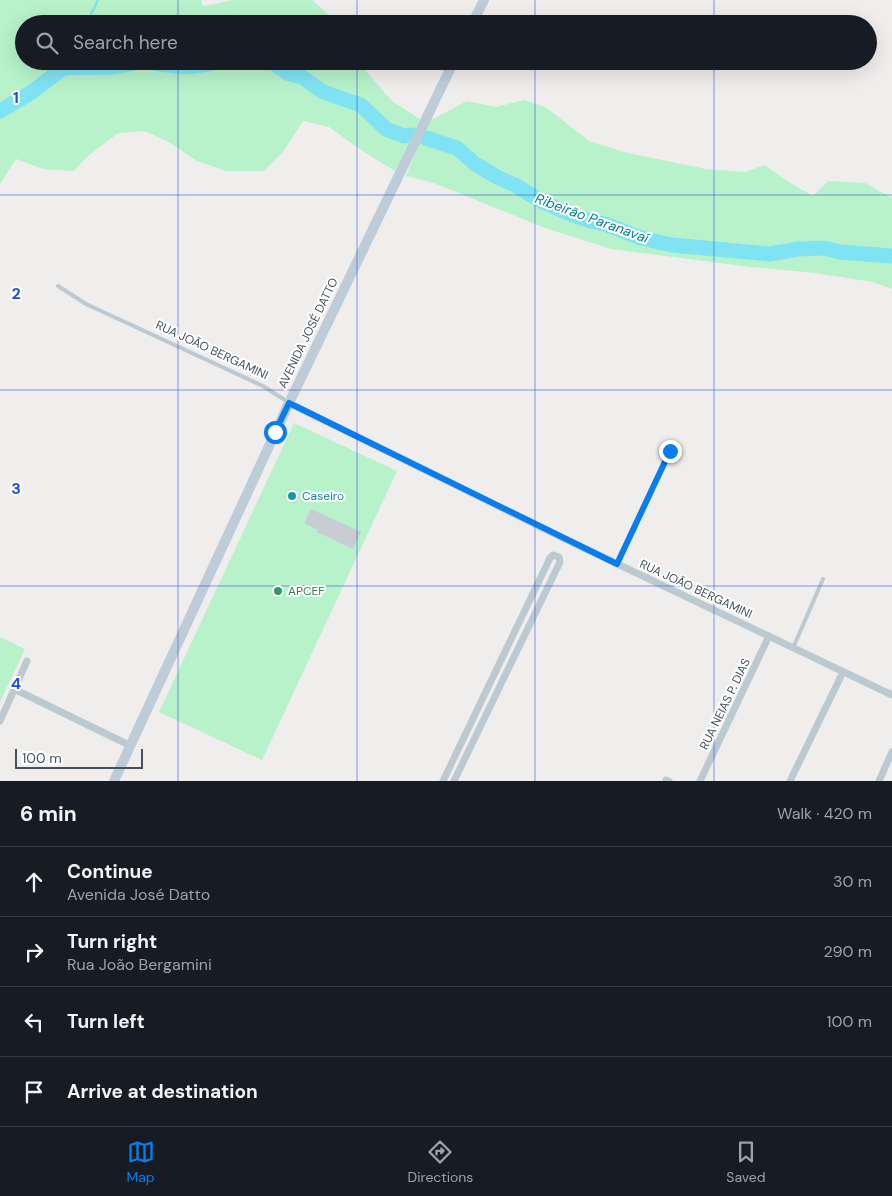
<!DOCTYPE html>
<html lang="en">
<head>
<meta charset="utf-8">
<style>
	body { margin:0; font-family:"DM Sans",sans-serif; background:#242831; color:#f1f3f6 }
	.scale { position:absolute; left:15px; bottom:12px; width:128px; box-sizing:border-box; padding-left:5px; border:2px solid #44525c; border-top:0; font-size:14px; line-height:18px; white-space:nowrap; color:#44525c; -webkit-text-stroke:4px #fff; paint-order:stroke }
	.stop { position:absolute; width:15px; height:15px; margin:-11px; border:4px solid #097dee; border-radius:50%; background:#fff }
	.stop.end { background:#097dee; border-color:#fff; box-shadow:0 1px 5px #0008 }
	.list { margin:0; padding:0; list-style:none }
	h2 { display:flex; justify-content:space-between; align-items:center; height:65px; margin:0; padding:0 20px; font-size:21px }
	h2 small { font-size:16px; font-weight:400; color:#9ea1a6 }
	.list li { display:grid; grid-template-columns:32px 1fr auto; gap:15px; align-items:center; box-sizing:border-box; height:70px; padding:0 20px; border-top:1px solid #363941 }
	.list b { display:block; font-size:19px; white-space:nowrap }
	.list p { margin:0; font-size:16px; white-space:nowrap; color:#9ea1a6 }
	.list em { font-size:16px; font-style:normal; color:#9ea1a6 }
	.icon { flex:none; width:28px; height:28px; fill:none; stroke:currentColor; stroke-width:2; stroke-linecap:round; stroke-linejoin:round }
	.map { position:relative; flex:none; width:892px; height:781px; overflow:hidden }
	.search { position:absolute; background:#171b24; box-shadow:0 5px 20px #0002; left:15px; right:15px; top:15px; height:55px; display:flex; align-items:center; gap:12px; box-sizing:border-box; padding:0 18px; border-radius:28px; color:#9ea1a6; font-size:19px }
	.sheet { height:345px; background:#171b24 }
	nav { display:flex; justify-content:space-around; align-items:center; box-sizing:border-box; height:70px; border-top:1px solid #363941; background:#171b24; font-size:14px; color:#9ea1a6 }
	nav a { display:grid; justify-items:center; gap:2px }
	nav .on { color:#097dee }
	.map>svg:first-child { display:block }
	.green { fill:#b7f2ca }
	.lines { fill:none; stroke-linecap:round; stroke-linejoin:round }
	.stream { stroke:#80e3f3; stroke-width:2.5 }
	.river { stroke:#80e3f3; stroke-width:15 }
	.building { fill:#c9ccd3 }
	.lane { stroke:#bcc9d1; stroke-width:4 }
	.street { stroke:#bcc9d1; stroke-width:7 }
	.secondary { stroke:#beccd8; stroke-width:10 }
	.route { stroke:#097dee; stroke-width:6 }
	.grid { fill:none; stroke:#1d4ed8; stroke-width:1; stroke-opacity:0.55 }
	.culture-dot { fill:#0f9aa8; stroke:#fff; stroke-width:2 }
	.leisure-dot { fill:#2e9e5b; stroke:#fff; stroke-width:2 }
	.labels { text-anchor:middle; stroke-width:4; stroke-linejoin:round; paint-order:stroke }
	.street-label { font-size:12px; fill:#44525c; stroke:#fff }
	.culture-label { font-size:12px; fill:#0d838f; stroke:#fff; text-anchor:start }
	.leisure-label { font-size:12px; fill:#27864d; stroke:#fff; text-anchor:start }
	.water-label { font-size:14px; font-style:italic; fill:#037f93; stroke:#fff }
	.grid-label { font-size:16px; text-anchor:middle; font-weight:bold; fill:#1d4ed8; stroke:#fff; stroke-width:4; stroke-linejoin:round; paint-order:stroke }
</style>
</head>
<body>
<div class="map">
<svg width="892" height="781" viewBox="0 0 892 781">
	<rect width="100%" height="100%" fill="#f0eded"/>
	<path class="green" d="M0,0h201l2,6 31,-6h78l27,24h-315v37h333l35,40 28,18 -25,52 -34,-21 -32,-23 -26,-6 -20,31 -19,19h-38l-29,-10 -30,-20 -23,-10 -26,2 -30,23 -14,15 -31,-2 -27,-10 -16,25z
		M524,100l23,8 42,33 39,12 78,16 39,3 20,-7 22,16 26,15 15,-15 37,2 27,15v91l-19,-7 -58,-9 -64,-6 -140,-18 -66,-21 -111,-45 -28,-7 21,-54 40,-21 29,6z
		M294,423l103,48 -135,289 -103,-48z
		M0,637l25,12 -25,53z"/>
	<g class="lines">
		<path class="stream" d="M86,24l12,-24
			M63,68l4,-7"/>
		<path class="river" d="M145,61c27,6 46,9 73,0
			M271,61l16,12 15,4 21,15 38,13 25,24 18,7 9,-1
			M0,111l32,-19 31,-24 52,-1 30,-6
			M426,138l31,10 18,16 22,13 18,8 28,17 27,12 20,7 15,3 36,14 31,7 97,9 29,-5 25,-1 17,4 52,4"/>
	</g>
	<path class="building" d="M289,489l11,7 -6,8 -10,-7z
		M311,509l50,23 -8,17 -36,-17 1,-2 -14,-7z"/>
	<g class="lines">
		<path class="lane" d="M58,286l28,18 177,82 25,16
			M617,564l53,-113
			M793,648l30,-69"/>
		<path class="street" d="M289,403l272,134 331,158
			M14,689l115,56
			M0,721l27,-60
			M666,780l3,1
			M443,781l107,-223 3,-3 6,2 1,5 -106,219
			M700,781l69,-145
			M790,781l53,-109
			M879,781l13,-29"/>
		<path class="secondary" d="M472,24l12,-24
			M114,781l175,-378 165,-342"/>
	</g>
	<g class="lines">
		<path class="route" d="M275,432l14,-29 328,161 53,-113"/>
	</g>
	<path class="grid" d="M178,0v24M357,0v24M535,0v24M714,0v24M178,61v720M357,61v720M535,61v720M714,61v720M0,195h892M0,390h892M0,586h892"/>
	<circle class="culture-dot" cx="292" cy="496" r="5"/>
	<circle class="leisure-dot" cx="278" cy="591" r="5"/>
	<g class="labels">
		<g class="street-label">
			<text transform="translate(308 333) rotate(-64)" y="4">AVENIDA JOSÉ DATTO</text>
			<text transform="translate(212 350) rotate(25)" y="4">RUA JOÃO BERGAMINI</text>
			<text transform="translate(696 589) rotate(25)" y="4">RUA JOÃO BERGAMINI</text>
			<text transform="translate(725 704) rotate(-64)" y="4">RUA NEIAS P. DIAS</text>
		</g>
		<g class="culture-label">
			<text x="302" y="500">Caseiro</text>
		</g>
		<g class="leisure-label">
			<text x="288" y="595">APCEF</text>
		</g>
		<g class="water-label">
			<text transform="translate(592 218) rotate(20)" y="5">Ribeirão Paranavaí</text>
		</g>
	</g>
	<g class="grid-label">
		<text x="16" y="103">1</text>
		<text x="16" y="299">2</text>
		<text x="16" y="494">3</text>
		<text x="16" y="689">4</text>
	</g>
</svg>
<div class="scale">100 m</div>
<div class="stop" style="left:275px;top:432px"></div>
<div class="stop end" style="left:670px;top:451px"></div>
<div class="search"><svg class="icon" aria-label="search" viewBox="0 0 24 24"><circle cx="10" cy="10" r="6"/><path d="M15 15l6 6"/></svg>Search here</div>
</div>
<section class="sheet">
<h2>6 min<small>Walk · 420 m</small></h2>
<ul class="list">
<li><svg class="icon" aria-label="ahead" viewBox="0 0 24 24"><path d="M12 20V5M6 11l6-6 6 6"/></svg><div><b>Continue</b><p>Avenida José Datto</p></div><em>30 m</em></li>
<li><svg class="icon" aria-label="right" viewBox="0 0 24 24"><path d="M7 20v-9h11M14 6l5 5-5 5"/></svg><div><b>Turn right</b><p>Rua João Bergamini</p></div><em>290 m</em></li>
<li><svg class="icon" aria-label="left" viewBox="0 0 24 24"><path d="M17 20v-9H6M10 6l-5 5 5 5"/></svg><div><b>Turn left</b></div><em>100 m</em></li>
<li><svg class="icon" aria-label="arrive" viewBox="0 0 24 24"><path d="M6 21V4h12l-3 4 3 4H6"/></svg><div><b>Arrive at destination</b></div></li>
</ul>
</section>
<nav>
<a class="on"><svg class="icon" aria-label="map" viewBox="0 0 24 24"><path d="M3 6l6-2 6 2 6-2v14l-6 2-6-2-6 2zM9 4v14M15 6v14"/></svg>Map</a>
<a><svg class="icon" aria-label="directions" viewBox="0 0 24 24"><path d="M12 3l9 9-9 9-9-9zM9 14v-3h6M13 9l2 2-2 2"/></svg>Directions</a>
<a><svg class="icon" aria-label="saved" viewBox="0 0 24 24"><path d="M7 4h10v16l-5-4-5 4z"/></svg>Saved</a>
</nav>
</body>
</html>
